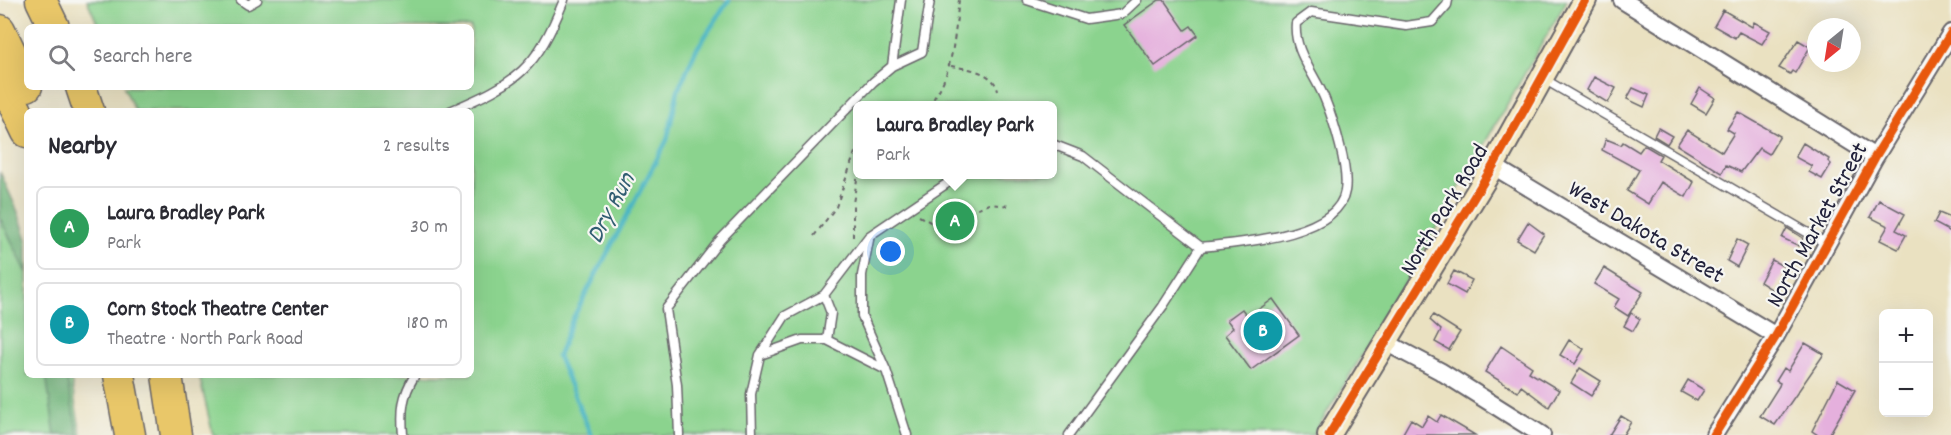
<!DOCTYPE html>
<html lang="en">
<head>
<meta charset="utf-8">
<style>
	body { margin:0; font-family:Dekko,sans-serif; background:#f7f7f7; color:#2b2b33 }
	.controls { position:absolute; right:18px; bottom:18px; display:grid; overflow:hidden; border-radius:9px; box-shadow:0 6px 24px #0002 }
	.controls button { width:54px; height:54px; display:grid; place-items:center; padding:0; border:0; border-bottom:2px solid #e1e1e2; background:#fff; color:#2b2b33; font:30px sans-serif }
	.compass { position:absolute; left:1807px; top:18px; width:54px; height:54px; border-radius:50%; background:#fff; box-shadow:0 6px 24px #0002; rotate:210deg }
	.you { position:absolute; left:891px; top:252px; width:21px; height:21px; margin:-15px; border:4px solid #fff; border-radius:50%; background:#1a73e8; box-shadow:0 0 0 9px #1a73e833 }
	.badge { display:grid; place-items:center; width:39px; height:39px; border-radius:50%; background:#b5179e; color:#fff; font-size:20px; font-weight:700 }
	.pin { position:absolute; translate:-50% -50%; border:3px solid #fff; box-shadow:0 2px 6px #0006 }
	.popup { position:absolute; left:853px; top:101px; width:204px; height:78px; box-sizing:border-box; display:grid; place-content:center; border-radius:9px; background:#fff; filter:drop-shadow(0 2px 4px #0005); font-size:20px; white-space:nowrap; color:#7c7c81 }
	.popup b { font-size:22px; color:#2b2b33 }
	.popup::after { content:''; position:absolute; left:50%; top:100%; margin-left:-12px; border:12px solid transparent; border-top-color:#fff }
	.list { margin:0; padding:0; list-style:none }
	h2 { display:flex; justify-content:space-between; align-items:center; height:78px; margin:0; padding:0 24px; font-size:26px }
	h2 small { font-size:20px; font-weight:400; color:#7c7c81 }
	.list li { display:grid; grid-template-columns:39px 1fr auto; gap:18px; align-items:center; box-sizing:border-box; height:84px; margin:0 12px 12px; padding:0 12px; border:2px solid #e1e1e2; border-radius:9px }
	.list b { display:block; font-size:22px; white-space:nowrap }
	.list p { margin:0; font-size:20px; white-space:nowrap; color:#7c7c81 }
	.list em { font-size:20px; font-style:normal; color:#7c7c81 }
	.icon { flex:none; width:33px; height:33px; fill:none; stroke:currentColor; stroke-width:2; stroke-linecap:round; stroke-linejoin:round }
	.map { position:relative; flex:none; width:1951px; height:435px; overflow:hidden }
	.search { position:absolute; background:#fff; box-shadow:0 6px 24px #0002; left:24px; top:24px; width:450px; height:66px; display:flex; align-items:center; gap:15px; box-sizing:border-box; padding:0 21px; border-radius:9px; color:#7c7c81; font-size:22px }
	.panel { position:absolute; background:#fff; box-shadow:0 6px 24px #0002; left:24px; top:108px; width:450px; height:270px; border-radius:9px }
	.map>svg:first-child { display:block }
	.green { fill:#8bd38e; stroke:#567a64; stroke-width:1.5; fill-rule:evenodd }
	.forest { fill:#70b579; stroke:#496c5a; stroke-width:1.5 }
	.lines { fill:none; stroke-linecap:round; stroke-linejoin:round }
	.stream { stroke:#48b5c4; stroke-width:4.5 }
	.building { fill:#e5b0dd }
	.lane-casing { stroke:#68656a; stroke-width:11 }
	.street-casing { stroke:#68656a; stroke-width:20 }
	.secondary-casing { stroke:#68656a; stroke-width:26 }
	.highway-casing { stroke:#68656a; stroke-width:33 }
	.path { stroke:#68656a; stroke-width:2; stroke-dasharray:4.5 4.5; stroke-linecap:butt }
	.lane { stroke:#fff; stroke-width:8 }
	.street { stroke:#fff; stroke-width:16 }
	.secondary { stroke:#f6e9c3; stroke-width:22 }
	.highway { stroke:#e9c769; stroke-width:30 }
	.cycleway-casing { stroke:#f6f6f2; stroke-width:13 }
	.cycleway { stroke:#e8590c; stroke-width:9 }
	.labels { text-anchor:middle; stroke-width:4.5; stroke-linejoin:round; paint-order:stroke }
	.street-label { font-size:24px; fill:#22223b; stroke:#f6f6f2 }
	.water-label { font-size:26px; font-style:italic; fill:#315d72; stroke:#f6f6f2 }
</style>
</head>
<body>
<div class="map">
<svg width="1951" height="435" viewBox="0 0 1951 435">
	<rect width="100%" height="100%" fill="#f6f6f2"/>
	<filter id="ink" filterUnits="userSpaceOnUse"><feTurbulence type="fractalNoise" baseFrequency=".0167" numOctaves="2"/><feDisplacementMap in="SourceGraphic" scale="12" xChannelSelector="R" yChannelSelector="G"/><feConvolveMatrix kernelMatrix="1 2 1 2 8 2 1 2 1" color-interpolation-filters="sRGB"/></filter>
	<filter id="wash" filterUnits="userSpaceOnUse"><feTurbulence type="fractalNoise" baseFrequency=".008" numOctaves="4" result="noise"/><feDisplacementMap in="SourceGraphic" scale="24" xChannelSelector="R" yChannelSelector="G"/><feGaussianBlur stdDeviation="1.35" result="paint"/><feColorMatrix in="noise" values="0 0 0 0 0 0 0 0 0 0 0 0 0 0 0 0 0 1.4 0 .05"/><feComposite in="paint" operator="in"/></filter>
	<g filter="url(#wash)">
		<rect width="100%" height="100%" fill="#eae1c1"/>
		<path class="green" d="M87,0h1480l-190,331 -64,104h-1100l-14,-60h272v-264h-336l-11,-24h347v-60h-372zM858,106h194v68h-194z
			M0,190l27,71v114h43l11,60h-81z"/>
		<path class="forest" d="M0,172l18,40 9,27v34l-27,-55z
			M46,375h20l12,60h-23z"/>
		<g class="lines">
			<path class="stream" d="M591,435l-33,-79 14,-36 95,-180 11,-50 18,-40 33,-50"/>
		</g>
		<g id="blocks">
			<path class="building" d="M1159,0h5l21,30 6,-4 7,9 -43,31 -31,-41z
				M1723,10l29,17 2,-5 16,9 -8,13 -23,-12 -4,6 -21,-12z
				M1798,40l12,7 -15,26 -3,-2 -2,3 -11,-6z
				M1594,77l22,11 -8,15 -21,-13z
				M1633,88l16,7 -5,12 -17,-8z
				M1700,88l15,10 -9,15 -15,-9z
				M1738,112l42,24 -11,18 -10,-6 -18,24 -15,-7 -4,8 -45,-28 10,-15 35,22 12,-19 -7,-4z
				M1658,128l14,8 -5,8 -13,-8z
				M1606,139l15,6 2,-3 16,10 5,-7 17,10 -3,5 36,22 -8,15 -25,-15 -13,22 -21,-13 12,-21 -37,-20z
				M1803,143l26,16 -1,2 3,3 -9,15 -13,-7 3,-6 -17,-9z
				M1879,200l26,14 -9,16 10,5 -8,14 -18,-9 8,-14 -18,-9z
				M1939,213l12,5v14l-17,-9z
				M1528,222l16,12 -10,16 -17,-10z
				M1787,228l16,10 -4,8 -17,-8z
				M1737,239l11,6 -11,22 -10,-6z
				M1772,260l14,8 -12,23 -14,-9z
				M1604,268l39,24 -15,24 -14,-9 5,-8 -25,-15z
				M1454,271l18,9 -7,14 -18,-10z
				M1273,299l26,36 -48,35 -26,-35 8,-7 -6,-8 15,-11 6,8z
				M1631,313l9,6 -7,12 -9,-5z
				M1433,315l27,17 -11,18 -14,-8 6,-12 -11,-10z
				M1569,340l15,9 -9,15 -15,-9z
				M1805,343l19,11 -49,71 -15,-9 19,-30 1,-3 -4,-2 8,-13 4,3z
				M1501,346l31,21 -3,5 30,18 -10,17 -28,-21 -3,6 -33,-20z
				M1580,368l21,13 -10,15 -20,-13z
				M1688,380l16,10 -7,11 -16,-9z
				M1838,380l17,10 -26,45h-11l-6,-4z
				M1441,415l34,20h-73l9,-16 11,7 6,-10 9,6z
				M1621,416l10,6 -8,13h-14z"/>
		</g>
	</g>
	<g filter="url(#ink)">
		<use href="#blocks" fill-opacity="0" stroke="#68656a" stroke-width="1.5"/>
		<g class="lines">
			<defs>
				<path id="lane" d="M241,0l7,5 9,-5
					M1027,0l59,19 36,-5 15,-14
					M892,66l9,-66
					M1542,78l285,166
					M450,111c68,-29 86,-41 114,-111
					M1052,144l31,12 118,91c37,-4 137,-10 144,-56 4,-22 -11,-69 -19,-89 -10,-27 -33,-50 -30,-79l15,-11 95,14 26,-4 15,-17 1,-5
					M869,240l-7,35v41l24,54 21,65
					M824,295l7,18 -4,27
					M760,355l42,-15h25l59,30
					M403,435c-2,-25 -1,-39 12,-60
					M679,435l-2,-50 -11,-76 54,-69 153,-158 19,-16 30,-14 8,-52
					M752,435l-1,-41 9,-39 25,-39 39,-21 45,-59 92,-62
					M1069,435l94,-129 38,-59"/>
				<path id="street" d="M1622,0l253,157
					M1493,166l283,170
					M1385,342l55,29 102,64
					M1714,435l62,-99 99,-179 76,-124"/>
				<path id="secondary" d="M1329,435l164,-269 92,-166"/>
				<path id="highway" d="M41,0l13,27
					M0,30l27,56
					M0,76l27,56
					M81,87l8,24
					M119,375l11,60
					M167,375l9,60"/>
			</defs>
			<use href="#lane" class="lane-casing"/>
			<use href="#street" class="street-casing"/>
			<use href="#secondary" class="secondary-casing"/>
			<use href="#highway" class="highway-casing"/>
			<path class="path" d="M951,66c18,3 42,5 47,25
				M928,106c26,-31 26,-68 31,-106
				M919,216l15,8 55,-20 22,2
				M814,236l22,-29 22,-63
				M853,237v-34l5,-29"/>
			<use href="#lane" class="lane"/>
			<use href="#street" class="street"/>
			<use href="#secondary" class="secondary"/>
			<use href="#highway" class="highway"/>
			<defs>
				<path id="cycleway" d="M1329,435l164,-269 92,-166
					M1714,435l62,-99 99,-179 76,-124"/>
			</defs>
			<use href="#cycleway" class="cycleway-casing"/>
			<use href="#cycleway" class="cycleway"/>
		</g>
	</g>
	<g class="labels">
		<g class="street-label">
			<text transform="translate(1443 209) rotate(-59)" y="8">North Park Road</text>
			<text transform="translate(1816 224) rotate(-61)" y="8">North Market Street</text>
			<text transform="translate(1647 231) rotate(31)" y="8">West Dakota Street</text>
		</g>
		<g class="water-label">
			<text transform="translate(609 207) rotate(-62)" y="9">Dry Run</text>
		</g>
	</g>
</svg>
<div class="controls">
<button>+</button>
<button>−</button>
</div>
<svg class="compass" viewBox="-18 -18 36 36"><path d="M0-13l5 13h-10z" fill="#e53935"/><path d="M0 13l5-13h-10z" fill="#7c7c81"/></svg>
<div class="you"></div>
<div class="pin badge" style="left:955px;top:221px;background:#2e9e5b">A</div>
<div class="popup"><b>Laura Bradley Park</b>Park</div>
<div class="pin badge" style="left:1263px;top:331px;background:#0f9aa8">B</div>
<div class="search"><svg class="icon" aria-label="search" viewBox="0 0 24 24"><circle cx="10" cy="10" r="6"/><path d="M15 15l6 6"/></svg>Search here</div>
<section class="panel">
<h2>Nearby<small>2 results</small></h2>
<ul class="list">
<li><span class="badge" style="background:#2e9e5b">A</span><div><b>Laura Bradley Park</b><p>Park</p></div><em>30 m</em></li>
<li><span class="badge" style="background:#0f9aa8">B</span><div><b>Corn Stock Theatre Center</b><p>Theatre · North Park Road</p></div><em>180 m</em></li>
</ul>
</section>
</div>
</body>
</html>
